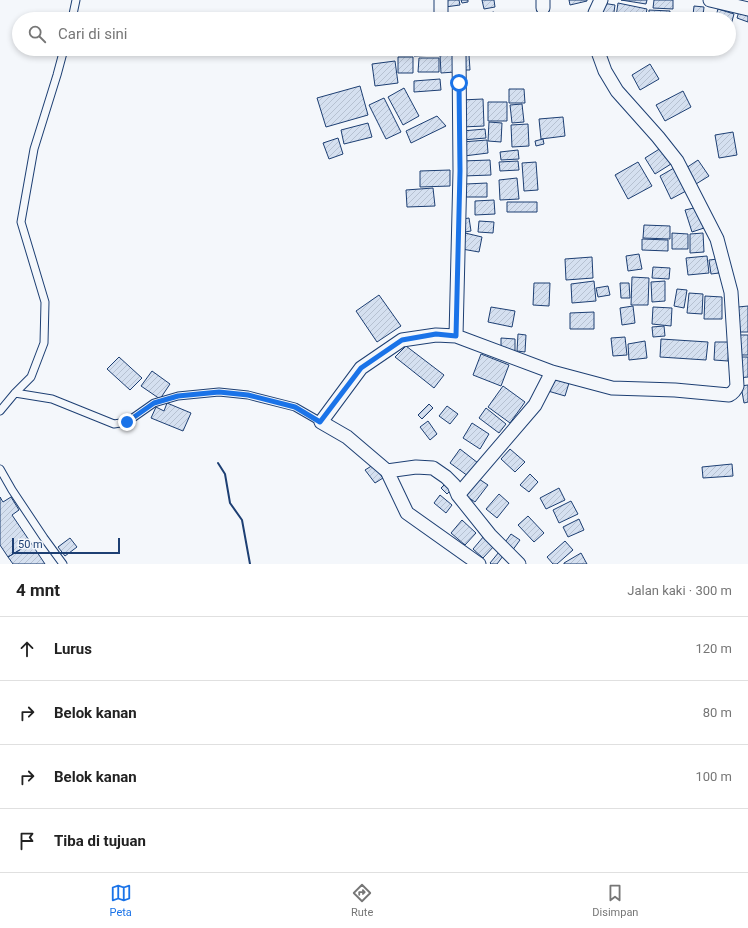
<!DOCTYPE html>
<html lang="id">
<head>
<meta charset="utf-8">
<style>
	body { margin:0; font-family:Roboto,sans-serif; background:#f2f2f2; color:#222 }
	.scale { position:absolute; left:12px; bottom:10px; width:108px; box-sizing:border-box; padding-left:4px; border:2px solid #1d3f73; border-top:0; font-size:11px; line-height:14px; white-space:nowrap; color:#1d3f73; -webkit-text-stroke:3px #f4f7fb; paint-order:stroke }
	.stop { position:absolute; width:12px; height:12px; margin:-9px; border:3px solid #1a73e8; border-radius:50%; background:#fff }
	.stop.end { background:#1a73e8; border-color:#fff; box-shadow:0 1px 4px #0008 }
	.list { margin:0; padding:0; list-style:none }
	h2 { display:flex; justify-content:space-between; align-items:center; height:52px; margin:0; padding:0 16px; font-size:17px }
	h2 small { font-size:13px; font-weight:400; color:#767676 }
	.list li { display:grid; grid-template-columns:26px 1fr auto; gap:12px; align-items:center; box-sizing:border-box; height:64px; padding:0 16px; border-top:1px solid #e0e0e0 }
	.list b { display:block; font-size:15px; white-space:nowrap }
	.list em { font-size:13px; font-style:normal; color:#767676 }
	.icon { flex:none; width:22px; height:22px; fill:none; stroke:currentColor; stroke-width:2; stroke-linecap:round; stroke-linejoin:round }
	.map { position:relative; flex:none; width:748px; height:564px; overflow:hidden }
	.search { position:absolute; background:#fff; box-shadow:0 2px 6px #0003; left:12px; right:12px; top:12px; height:44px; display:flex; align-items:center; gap:10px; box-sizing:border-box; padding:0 14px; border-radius:22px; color:#767676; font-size:15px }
	.sheet { height:308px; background:#fff }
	nav { display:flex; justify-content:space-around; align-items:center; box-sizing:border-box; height:56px; border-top:1px solid #e0e0e0; background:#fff; font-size:11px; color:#767676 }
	nav a { display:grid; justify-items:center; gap:2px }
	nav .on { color:#1a73e8 }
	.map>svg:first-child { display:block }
	.building { fill:url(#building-hatch); stroke:#1d3f73 }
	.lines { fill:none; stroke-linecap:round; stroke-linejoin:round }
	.service-casing { stroke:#1d3f73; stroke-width:9 }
	.minor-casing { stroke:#1d3f73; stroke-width:15 }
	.service { stroke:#f4f7fb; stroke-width:7 }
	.minor { stroke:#f4f7fb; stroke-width:13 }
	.wall { stroke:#1d3f73; stroke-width:2 }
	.route { stroke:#1a73e8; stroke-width:5 }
</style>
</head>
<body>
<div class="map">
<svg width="748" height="564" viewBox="0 0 748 564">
	<defs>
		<pattern id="building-hatch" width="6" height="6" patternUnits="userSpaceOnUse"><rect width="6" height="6" fill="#d5e0f0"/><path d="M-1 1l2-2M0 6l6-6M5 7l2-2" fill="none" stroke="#b6c1d1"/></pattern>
	</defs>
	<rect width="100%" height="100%" fill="#f4f7fb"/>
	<path class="building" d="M444,0h15l1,5 -15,2z
		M461,0h7v2l-6,1z
		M482,0h12l1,7 -11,2z
		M569,0h18v1l-17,4z
		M621,0h26l-1,4z
		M654,0h19v9l-20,-1z
		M602,3l13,2 -2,14 -13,-2z
		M618,3l29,6 -2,10h-17l-12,-2z
		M694,6l10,1 -1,9 -10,-1z
		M740,8l8,3v11l-11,-4z
		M718,9l16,5 -3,11 -2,-1v-5h-14z
		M649,10l21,1 -1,8h-20z
		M494,12l1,7h-10l-1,-5z
		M423,13l1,6h-25v-5z
		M414,49h25v6l-25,1z
		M462,49h19v4l-18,1z
		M508,49h21v2l-20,2z
		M622,49h18l1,5 -19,1z
		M454,53l1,19 -14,1 -1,-18z
		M469,55l1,15h-9l-1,-14z
		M398,57h15v16h-15z
		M419,58h20v14h-21z
		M395,61l3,22 -23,3 -3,-22z
		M650,64l9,15 -19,11 -8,-15z
		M440,79l1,11 -27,2v-11z
		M360,86l8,29 -42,12 -9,-29z
		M404,88l15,28 -16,9 -15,-28z
		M509,89h15l1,14h-16z
		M683,91l8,16 -26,14 -9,-16z
		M384,98l17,34 -15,7 -17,-34z
		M483,99l1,27 -22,1 -1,-27z
		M488,102h19v19h-19z
		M522,104l2,18 -12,1 -2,-18z
		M437,116l9,10 -35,17 -5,-12z
		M563,117l2,19 -24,3 -2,-20z
		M489,122l13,1 -1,19 -13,-1z
		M368,123l4,14 -28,7 -3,-14z
		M528,124l1,22 -17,1 -1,-22z
		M485,129l1,9 -24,2v-9z
		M733,132l4,23 -18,3 -4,-23z
		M338,138l5,16 -14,5 -6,-16z
		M543,139l1,5 -8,2 -1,-5z
		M487,140l1,13 -24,3 -2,-14z
		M661,148l10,16 -16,10 -10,-16z
		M518,150l1,9 -18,1 -1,-8z
		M490,160l1,15 -28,1 -1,-15z
		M698,160l11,16 -13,8 -10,-16z
		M518,161l1,9 -19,1 -1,-9z
		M536,162l2,28 -14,1 -2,-28z
		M638,162l14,24 -24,13 -13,-24z
		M674,168l12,23 -15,8 -11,-23z
		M450,170v16l-30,1v-16z
		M517,178l2,21 -19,1 -1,-20z
		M487,183v14h-21v-13z
		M433,188l2,18 -28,1 -1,-17z
		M494,200l1,14 -20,1v-14z
		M507,202h30v10h-30z
		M698,207l6,21 -12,4 -7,-22z
		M469,218l2,13 -6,1 -2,-13z
		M479,221l15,1 -1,11 -15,-1z
		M644,225l26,1v13l-27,-1z
		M465,233l17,4 -3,15 -17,-3z
		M672,233l16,1v15h-16z
		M703,233l1,19 -14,1v-19z
		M642,239l26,1v11l-26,-1z
		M639,254l3,15 -14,2 -2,-15z
		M707,256l2,17 -21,2 -2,-17z
		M592,257l1,21 -27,2 -1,-21z
		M718,259l1,14 -8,1 -2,-14z
		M653,267l17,1 -1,11 -17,-1z
		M632,277l17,1 -1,27h-17z
		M594,281l2,20 -24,2 -1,-19z
		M665,281v20l-13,1 -1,-20z
		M534,283h16l-1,23 -16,-1z
		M620,283h9l1,15h-9z
		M608,286l2,9 -12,2 -2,-9z
		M677,289l10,1 -3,18 -10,-2z
		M689,293l14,1 -1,20 -15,-1z
		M379,295l22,31 -24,16 -21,-31z
		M705,296l17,1v22h-18z
		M633,306l2,17 -13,2 -2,-17z
		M748,306v26h-10v-25z
		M491,307l24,4 -3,16 -24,-5z
		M653,307l19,1 -1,18 -19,-2z
		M594,312v17h-24v-16z
		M664,326l1,10 -12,1 -1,-10z
		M518,334l8,1 -1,17 -8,-1z
		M739,335h9v20h-9z
		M625,337l2,18 -14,1 -2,-18z
		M501,338l14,1v12l-14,-1z
		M661,339l47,3 -2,18 -46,-3z
		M645,341l2,17 -18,2 -1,-16z
		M715,342h14l-1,19 -14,-1z
		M406,346l38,29 -10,13 -39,-31z
		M481,354l28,11 -8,21 -28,-11z
		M119,357l23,21 -12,12 -23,-21z
		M737,357h11v20l-10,1z
		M152,371l18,13 -10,15 -19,-13z
		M552,379l17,4 -4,13 -17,-5z
		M748,385v17l-4,1 -3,-17z
		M503,386l22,16 -15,21 -22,-16z
		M167,403l24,10 -8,18 -32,-13 5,-11 8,4z
		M429,404l4,4 -11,11 -4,-4z
		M447,406l11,8 -8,10 -11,-8z
		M486,408l20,16 -7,9 -20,-15z
		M428,421l9,13 -7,6 -10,-13z
		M472,423l17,11 -9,15 -17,-11z
		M460,449l18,14 -10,13 -18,-13z
		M510,449l15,13 -10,10 -14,-13z
		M732,464l1,12 -30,2 -1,-11z
		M373,465l10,13 -8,5 -10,-13z
		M530,474l8,8 -9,10 -9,-7z
		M476,477l12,8 -13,17 -12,-8z
		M447,482l6,6 -6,6 -6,-6z
		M559,488l6,12 -19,9 -6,-11z
		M499,494l10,9 -12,15 -11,-9z
		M440,495l12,10 -6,8 -12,-10z
		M0,497l3,5 8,-5 8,13 -7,5 19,28 -23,14 -8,-12z
		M571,501l7,13 -19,9 -6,-13z
		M528,516l16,17 -10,9 -16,-17z
		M579,519l5,11 -16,7 -5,-10z
		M462,520l14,13 -11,12 -14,-12z
		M511,534l9,6 -8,11 -9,-6z
		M484,536l11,9 -12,13 -10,-9z
		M70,538l7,9 -12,9 -7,-9z
		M565,541l8,9 -16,14h-4l-6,-7z
		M31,543l14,21h-32l-5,-7z
		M499,552l4,4 -6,8h-6l-1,-1z
		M581,553l6,11h-23v-1z"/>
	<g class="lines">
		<defs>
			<path id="service" d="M72,19l4,-19
				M15,393l37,6 62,25 13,-2 27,-19 24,-7 41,-4 29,3 47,12 26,15
				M0,411l15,-18 16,-16 13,-34 1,-41 -24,-80 13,-73 23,-74 7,-26
				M0,469l12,21 32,48 19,26"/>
			<path id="minor" d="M441,0v19
				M543,0v8
				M710,0l38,9
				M594,19l1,-6 6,-13
				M456,336l4,-165 -1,-117 -1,-5
				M387,471l29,-4 17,1 13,9 8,8 4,10 32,40 29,29
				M458,495l77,-90 17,-33
				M479,564l-72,-51 -20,-42 -40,-34 -26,-15 40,-54 41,-28 34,-5 20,1 96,36 60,16 63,2 54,5c4,-2 6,-4 8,-9l-6,-94 -14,-53 -40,-78 -19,-24 -41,-46 -12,-20 -8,-22"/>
		</defs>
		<use href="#service" class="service-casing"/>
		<use href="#minor" class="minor-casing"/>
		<use href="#service" class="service"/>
		<use href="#minor" class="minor"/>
		<path class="wall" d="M218,463l7,11 5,29 12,17 8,44"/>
	</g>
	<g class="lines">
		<path class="route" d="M127,422l27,-19 24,-7 41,-4 29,3 47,12 25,15 41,-54 41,-28 34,-6 20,2 4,-165 -1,-88"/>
	</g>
</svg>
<div class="scale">50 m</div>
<div class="stop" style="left:459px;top:83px"></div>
<div class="stop end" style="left:127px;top:422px"></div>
<div class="search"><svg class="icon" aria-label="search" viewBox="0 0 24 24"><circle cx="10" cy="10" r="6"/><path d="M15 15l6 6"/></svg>Cari di sini</div>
</div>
<section class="sheet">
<h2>4 mnt<small>Jalan kaki · 300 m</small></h2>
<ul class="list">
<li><svg class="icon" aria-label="ahead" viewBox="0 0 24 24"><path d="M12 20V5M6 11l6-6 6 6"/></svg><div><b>Lurus</b></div><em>120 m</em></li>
<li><svg class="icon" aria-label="right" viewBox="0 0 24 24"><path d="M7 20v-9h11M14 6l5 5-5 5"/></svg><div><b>Belok kanan</b></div><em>80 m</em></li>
<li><svg class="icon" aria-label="right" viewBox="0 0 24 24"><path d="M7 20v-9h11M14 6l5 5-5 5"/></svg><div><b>Belok kanan</b></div><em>100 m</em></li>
<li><svg class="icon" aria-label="arrive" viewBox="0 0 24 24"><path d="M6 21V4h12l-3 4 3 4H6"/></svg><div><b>Tiba di tujuan</b></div></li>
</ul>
</section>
<nav>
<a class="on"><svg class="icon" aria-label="map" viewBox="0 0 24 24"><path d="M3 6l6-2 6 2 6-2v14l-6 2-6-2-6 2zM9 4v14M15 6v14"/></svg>Peta</a>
<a><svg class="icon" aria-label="directions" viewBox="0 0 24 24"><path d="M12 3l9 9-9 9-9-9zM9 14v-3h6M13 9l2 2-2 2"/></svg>Rute</a>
<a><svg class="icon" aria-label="saved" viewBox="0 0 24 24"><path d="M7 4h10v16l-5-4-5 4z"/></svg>Disimpan</a>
</nav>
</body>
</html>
